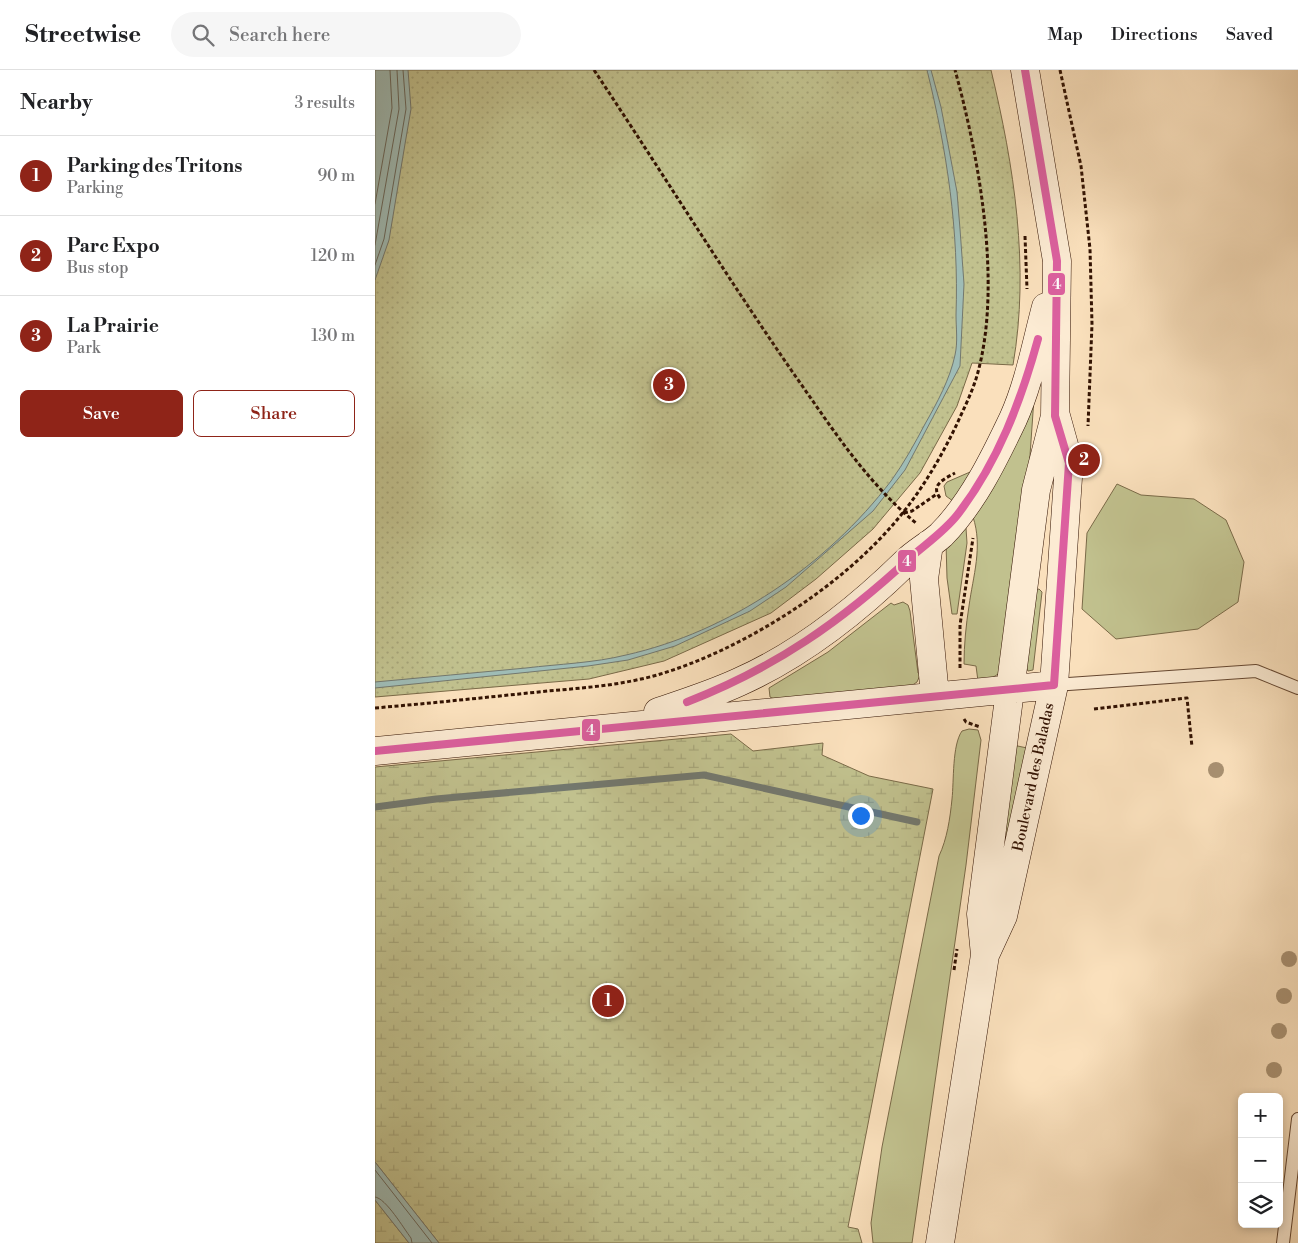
<!DOCTYPE html>
<html lang="en">
<head>
<meta charset="utf-8">
<style>
	body { margin:0; font-family:"Libre Bodoni",serif; background:#f6f6f6; color:#202124 }
	.controls { position:absolute; right:15px; bottom:15px; display:grid; overflow:hidden; border-radius:8px; box-shadow:0 2px 8px #0003 }
	.controls button { width:45px; height:45px; display:grid; place-items:center; padding:0; border:0; border-bottom:1px solid #e0e0e0; background:#fff; color:#202124; font:25px sans-serif }
	.you { position:absolute; left:485px; top:745px; width:18px; height:18px; margin:-12px; border:4px solid #fff; border-radius:50%; background:#1a73e8; box-shadow:0 0 0 8px #1a73e833 }
	.badge { display:grid; place-items:center; width:32px; height:32px; border-radius:50%; background:#8f2418; color:#fff; font-size:16px; font-weight:700 }
	.pin { position:absolute; translate:-50% -50%; border:2px solid #fff; box-shadow:0 1px 5px #0006 }
	.list { margin:0; padding:0; list-style:none }
	h2 { display:flex; justify-content:space-between; align-items:center; height:65px; margin:0; padding:0 20px; font-size:21px }
	h2 small { font-size:16px; font-weight:400; color:#757577 }
	.list li { display:grid; grid-template-columns:32px 1fr auto; gap:15px; align-items:center; box-sizing:border-box; height:80px; padding:0 20px; border-top:1px solid #e0e0e0 }
	.list b { display:block; font-size:19px; white-space:nowrap }
	.list p { margin:0; font-size:16px; white-space:nowrap; color:#757577 }
	.list em { font-size:16px; font-style:normal; color:#757577 }
	.actions { display:flex; gap:10px; padding:15px 20px }
	.actions a { flex:1; padding:11px 0; border:1px solid #8f2418; border-radius:8px; text-align:center; font-size:18px; color:#8f2418 }
	.actions .main { background:#8f2418; color:#fff }
	.icon { flex:none; width:28px; height:28px; fill:none; stroke:currentColor; stroke-width:2; stroke-linecap:round; stroke-linejoin:round }
	.map { position:relative; flex:none; width:923px; height:1173px; overflow:hidden }
	header { display:flex; align-items:center; gap:30px; box-sizing:border-box; height:70px; padding:0 25px; background:#fff; border-bottom:1px solid #e0e0e0 }
	header strong { font-size:24px }
	nav { display:flex; gap:28px; margin-inline-start:auto; font-size:18px }
	.search { width:350px; height:45px; background:#f6f6f6; display:flex; align-items:center; gap:12px; box-sizing:border-box; padding:0 18px; border-radius:28px; color:#757577; font-size:19px }
	main { display:flex }
	aside { flex:1; background:#fff }
	.map>svg:first-child { display:block }
	.grass { fill:#c1c18e; stroke:#7a6a48 }
	.wetland { fill:url(#wetland-marsh); stroke:#7a6a48 }
	.park { fill:url(#park-dots); stroke:#7a6a48 }
	.water { fill:#9fbcb6; stroke:#73786e }
	.lines { fill:none; stroke-linecap:round; stroke-linejoin:round }
	.shore { stroke:#68675c; stroke-width:1 }
	.stream { stroke:#73786e; stroke-width:7 }
	.lane-casing { stroke:#644630; stroke-width:14 }
	.secondary-casing { stroke:#321202; stroke-width:29 }
	.path { stroke:#321202; stroke-width:3; stroke-dasharray:4 2.5; stroke-linecap:butt }
	.lane { stroke:#fcebd3; stroke-width:12 }
	.secondary { stroke:#fcebd3; stroke-width:28 }
	.bus-1-casing { stroke:#fcebd3; stroke-width:11 }
	.bus-1 { stroke:#dc5f9f; stroke-width:8 }
	.tree { fill:#a89071 }
	.labels { text-anchor:middle; stroke-width:4; stroke-linejoin:round; paint-order:stroke }
	.street-label { font-size:15px; fill:#321202; stroke:#fcebd3 }
	.line-badge { stroke:#fcebd3; stroke-width:2 }
	.badge-label { font-size:14px; text-anchor:middle; font-weight:bold; fill:#fff }
</style>
</head>
<body>
<header>
<strong>Streetwise</strong>
<div class="search"><svg class="icon" aria-label="search" viewBox="0 0 24 24"><circle cx="10" cy="10" r="6"/><path d="M15 15l6 6"/></svg>Search here</div>
<nav><a>Map</a><a>Directions</a><a>Saved</a></nav>
</header>
<main>
<aside>
<h2>Nearby<small>3 results</small></h2>
<ul class="list">
<li><span class="badge">1</span><div><b>Parking des Tritons</b><p>Parking</p></div><em>90 m</em></li>
<li><span class="badge">2</span><div><b>Parc Expo</b><p>Bus stop</p></div><em>120 m</em></li>
<li><span class="badge">3</span><div><b>La Prairie</b><p>Park</p></div><em>130 m</em></li>
</ul>
<div class="actions"><a class="main">Save</a><a>Share</a></div>
</aside>
<div class="map">
<svg width="923" height="1173" viewBox="0 0 923 1173">
	<defs>
		<pattern id="wetland-marsh" width="20" height="14" patternUnits="userSpaceOnUse" patternTransform="scale(1.25)"><rect width="20" height="14" fill="#c1c18e"/><path d="M1 5h8M5 5V1M11 12h8M15 12V8" fill="none" stroke="#a6a579"/></pattern>
		<pattern id="park-dots" width="8" height="8" patternUnits="userSpaceOnUse" patternTransform="scale(1.25)"><rect width="8" height="8" fill="#c1c18e"/><path d="M2 2h.1M6 6h.1" fill="none" stroke="#a6a579" stroke-width="1.8" stroke-linecap="round"/></pattern>
	</defs>
	<rect width="100%" height="100%" fill="#fae0bc"/>
	<filter id="stains"><feTurbulence type="fractalNoise" baseFrequency=".004" numOctaves="4"/><feColorMatrix values="0 0 0 0 .2 0 0 0 0 .09 0 0 0 0 .02 0 0 0 .5 -.17"/></filter>
	<radialGradient id="worn" r=".72"><stop offset=".6" stop-color="#630" stop-opacity="0"/><stop offset="1" stop-color="#630" stop-opacity=".3"/></radialGradient>
	<path class="grass" d="M659,328l-6,86 -28,189 -10,6 -12,2 -2,-15 -12,-2c0,-19 2,-39 5,-58 4,-30 14,-59 4,-89z
		M602,399l-20,35 -11,-8 -2,-10 3,-4z
		M742,414l24,11 53,4 32,21 18,42 -6,40 -40,27 -82,10 -34,-30 5,-76z
		M591,458l1,15 -10,71h-5l-5,-36 -1,-35z
		M664,519l3,3 -9,78 -5,1 -2,-4 9,-77z
		M528,532l5,3 2,6 8,62h3l-4,9 -6,4 -137,13 -4,-2 -1,-9 59,-36 63,-49 3,2z
		M594,659l9,1 3,10 -15,125 -54,378h-39l-2,-20 11,-76 57,-291c8,-17 11,-37 13,-57 2,-18 0,-54 10,-68z
		M638,675l14,3 -24,108 -6,-2z"/>
	<path class="wetland" d="M356,664l22,17 70,-8 -1,12 47,21 64,13 -85,438 10,2 4,14h-423l-64,-81v-395z
		M0,1130l34,43h-34z"/>
	<path class="park" d="M0,0h616c23,96 39,197 22,295l-41,-2 -15,43 -37,67 -47,56 -57,50 -45,34 -107,48 -75,18 -214,18z"/>
	<path class="water" d="M0,0h33l3,39 -6,35 -16,96 -14,40z
		M552,0h4l10,37 16,85 3,37 4,55 -4,82 -55,104 -32,41 -87,76 -36,24 -75,35 -47,14 -40,6 -213,22v-6c50,-5 101,-9 151,-14 33,-4 68,-5 100,-13 103,-23 201,-90 265,-174 13,-18 24,-38 34,-57 12,-21 25,-45 30,-69 3,-13 1,-27 1,-40 3,-84 -9,-164 -29,-245z
		M0,1092l64,81h-30l-34,-43z"/>
	<g class="lines">
		<path class="shore" d="M0,134l17,-96 -2,-38
			M0,175l24,-136 -2,-39
			M0,195l9,-26 22,-130 -3,-39
			M0,1100l57,73
			M0,1127c11,1 29,32 36,41l1,5"/>
		<path class="stream" d="M0,737l61,-8 268,-24 213,47"/>
		<defs>
			<path id="lane" d="M679,615l202,-14 42,17
				M908,1173l15,-124"/>
			<path id="secondary" d="M554,474l-5,35 11,117
				M283,642c27,-9 55,-18 81,-30 63,-28 118,-72 166,-119 11,-11 25,-18 36,-28 31,-31 53,-76 72,-116 16,-35 23,-75 33,-112
				M0,681l679,-66
				M610,885l18,-39 51,-231 15,-222 -13,-47
				M565,1173l45,-288 -4,-41 55,-424 19,-74 2,-155 -32,-191"/>
		</defs>
		<use href="#lane" class="lane-casing"/>
		<use href="#secondary" class="secondary-casing"/>
		<path class="path" d="M219,0c68,102 132,206 202,307 36,51 71,106 120,146
			M685,0l21,96 9,83 2,75 -4,102
			M650,166l2,53
			M565,428c-10,-13 4,-19 15,-25
			M529,443l8,-2 25,-17
			M585,598v-43l13,-87
			M0,638c58,-5 115,-11 173,-17 36,-3 74,-6 109,-16 86,-25 188,-90 244,-160 22,-27 40,-58 55,-89 8,-18 17,-35 22,-54 24,-89 1,-215 -23,-302
			M719,639l93,-11 5,49
			M589,649l2,3 14,5
			M579,900l3,-21"/>
		<use href="#lane" class="lane"/>
		<use href="#secondary" class="secondary"/>
		<defs>
			<path id="bus-1" d="M312,632c88,-34 155,-81 224,-145 16,-14 34,-26 47,-43 40,-52 63,-113 80,-175
				M0,681l679,-66 15,-222 -14,-47 2,-155 -32,-191"/>
		</defs>
		<use href="#bus-1" class="bus-1-casing"/>
		<use href="#bus-1" class="bus-1"/>
	</g>
	<g class="tree">
		<circle cx="841" cy="700" r="8"/>
		<circle cx="914" cy="889" r="8"/>
		<circle cx="909" cy="926" r="8"/>
		<circle cx="904" cy="961" r="8"/>
		<circle cx="899" cy="1000" r="8"/>
	</g>
	<g class="labels">
		<g class="street-label">
			<text transform="translate(658 707) rotate(-78)" y="5">Boulevard des Baladas</text>
		</g>
	</g>
	<g class="line-badge">
		<rect x="672" y="202" width="19" height="24" rx="5" fill="#dc5f9f"/>
		<rect x="522" y="479" width="20" height="24" rx="5" fill="#dc5f9f"/>
		<rect x="206" y="648" width="20" height="24" rx="5" fill="#dc5f9f"/>
	</g>
	<g class="badge-label">
		<text x="682" y="219">4</text>
		<text x="532" y="496">4</text>
		<text x="216" y="665">4</text>
	</g>
	<rect width="100%" height="100%" filter="url(#stains)"/>
	<rect width="100%" height="100%" fill="url(#worn)"/>
</svg>
<div class="controls">
<button>+</button>
<button>−</button>
<button><svg class="icon" aria-label="layers" viewBox="0 0 24 24"><path d="M12 4l9 5-9 5-9-5zM3 14l9 5 9-5"/></svg></button>
</div>
<div class="you"></div>
<div class="pin badge" style="left:233px;top:931px">1</div>
<div class="pin badge" style="left:709px;top:390px">2</div>
<div class="pin badge" style="left:294px;top:315px">3</div>
</div>
</main>
</body>
</html>
